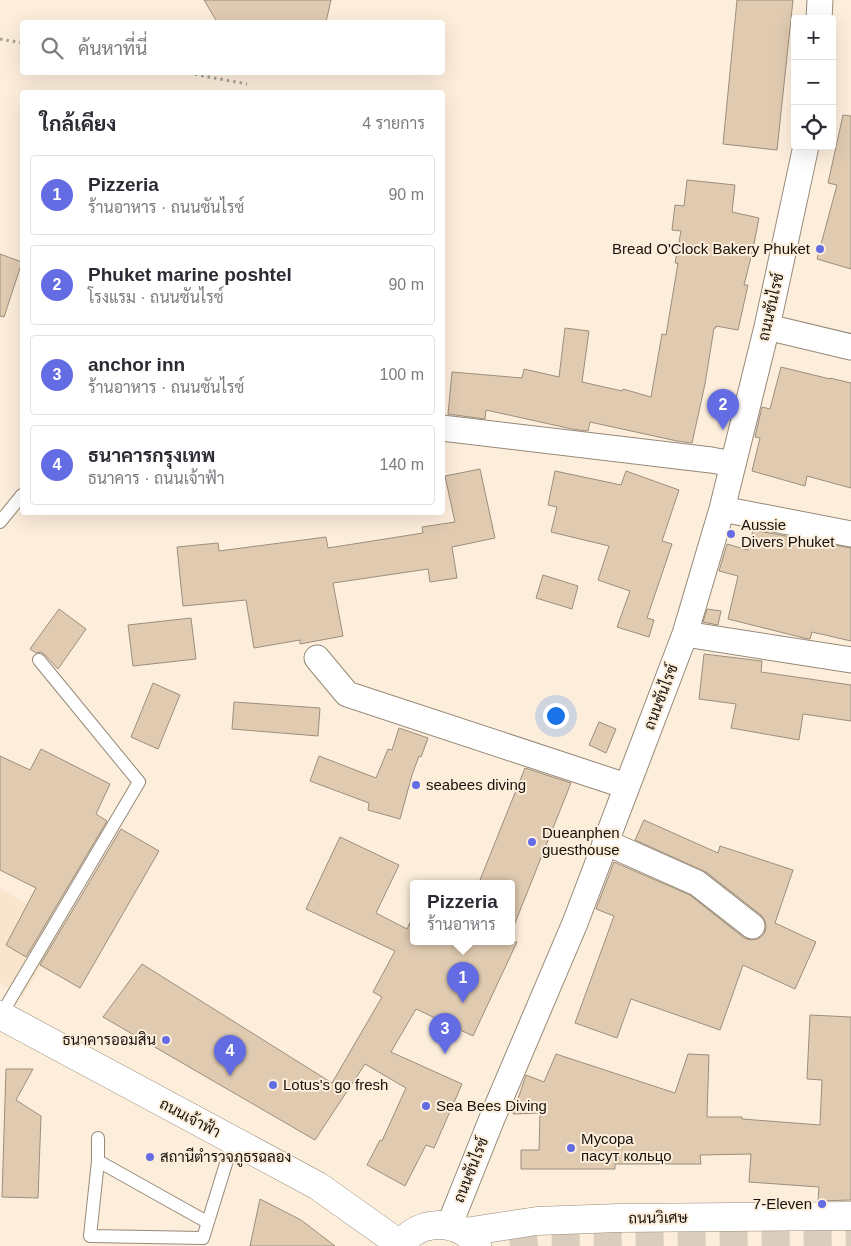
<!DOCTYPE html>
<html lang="th">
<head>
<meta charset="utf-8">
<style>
	body { margin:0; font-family:Arial,Sarabun,sans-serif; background:#f7f7f7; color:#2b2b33 }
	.controls { position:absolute; right:15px; top:15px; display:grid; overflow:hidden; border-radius:5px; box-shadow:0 5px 20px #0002 }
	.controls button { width:45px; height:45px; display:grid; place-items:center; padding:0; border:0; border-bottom:1px solid #e1e1e2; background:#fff; color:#2b2b33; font:25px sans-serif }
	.you { position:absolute; left:555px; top:715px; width:18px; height:18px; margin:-12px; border:4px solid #fff; border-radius:50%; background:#1a73e8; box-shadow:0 0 0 8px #1a73e833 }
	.badge { display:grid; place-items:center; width:32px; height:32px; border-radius:50%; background:#646ce4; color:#fff; font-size:16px; font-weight:700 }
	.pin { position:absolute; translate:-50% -41px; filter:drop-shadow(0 1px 2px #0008) }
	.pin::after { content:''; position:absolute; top:26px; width:18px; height:15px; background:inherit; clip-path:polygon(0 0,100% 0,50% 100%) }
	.popup { position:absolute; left:410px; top:880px; width:105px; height:65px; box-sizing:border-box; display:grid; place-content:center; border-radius:5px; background:#fff; filter:drop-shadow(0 1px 4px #0005); font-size:16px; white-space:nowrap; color:#7c7c81 }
	.popup b { font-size:19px; color:#2b2b33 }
	.popup::after { content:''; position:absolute; left:50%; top:100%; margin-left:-10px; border:10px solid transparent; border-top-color:#fff }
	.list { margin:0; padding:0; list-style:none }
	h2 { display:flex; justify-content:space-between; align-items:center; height:65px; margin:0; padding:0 20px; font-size:21px }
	h2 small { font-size:16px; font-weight:400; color:#7c7c81 }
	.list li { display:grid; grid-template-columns:32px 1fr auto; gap:15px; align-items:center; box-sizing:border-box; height:80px; margin:0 10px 10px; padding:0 10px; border:1px solid #e1e1e2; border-radius:5px }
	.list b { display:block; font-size:19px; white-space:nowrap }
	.list p { margin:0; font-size:16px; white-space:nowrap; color:#7c7c81 }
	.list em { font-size:16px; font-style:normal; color:#7c7c81 }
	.icon { flex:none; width:28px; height:28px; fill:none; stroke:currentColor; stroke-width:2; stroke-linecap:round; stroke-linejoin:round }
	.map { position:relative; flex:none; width:851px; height:1246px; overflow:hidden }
	.search { position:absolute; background:#fff; box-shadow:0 5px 20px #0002; left:20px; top:20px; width:425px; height:55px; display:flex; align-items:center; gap:12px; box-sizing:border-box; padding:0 18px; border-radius:5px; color:#7c7c81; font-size:19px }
	.panel { position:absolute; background:#fff; box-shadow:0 5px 20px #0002; left:20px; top:90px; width:425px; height:425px; border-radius:5px }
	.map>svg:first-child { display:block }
	.built { fill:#f9e5cc }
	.building { fill:#e0cbb1; stroke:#9c8e7d }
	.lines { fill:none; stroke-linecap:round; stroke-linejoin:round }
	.secondary-tunnel { stroke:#dacdbd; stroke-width:28; stroke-dasharray:28 14; stroke-linecap:butt }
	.service-casing { stroke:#968978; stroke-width:14 }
	.minor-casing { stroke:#968978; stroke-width:27 }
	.secondary-casing { stroke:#968978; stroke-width:29 }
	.path { stroke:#ab9f92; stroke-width:3; stroke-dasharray:2.5 4; stroke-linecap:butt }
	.service { stroke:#fff; stroke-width:12 }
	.minor { stroke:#fff; stroke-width:25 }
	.secondary { stroke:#fff; stroke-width:28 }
	.poi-dot { fill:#646ce4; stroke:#fdeedc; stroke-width:2 }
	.labels { text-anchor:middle; stroke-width:4; stroke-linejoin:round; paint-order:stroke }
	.poi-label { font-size:15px; fill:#17120c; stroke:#fdeedc; text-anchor:start }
	.street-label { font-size:15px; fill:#17120c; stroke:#fdeedc }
</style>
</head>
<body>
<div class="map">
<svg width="851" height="1246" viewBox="0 0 851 1246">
	<rect width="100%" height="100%" fill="#fdeedc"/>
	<path class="built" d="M0,888l64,39 -41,70 -23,-14z"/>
	<path class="building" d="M204,0h127l-5,22h-109z
		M737,0h56l-16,150 -54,-6z
		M843,115l8,1v153l-34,-10 20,-74 -9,-2z
		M687,180l48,5 -3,27 27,6 -6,31 -9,36h4l-10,45 -22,-4v2h-2l-9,56 -13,59 -15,-2 -87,-19 -2,9 -16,-2 -86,-19 -1,9 -37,-5 4,-42 70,6 2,-9 35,8 6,-49 24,3 -7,51 40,9 1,-2 28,8 11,-63 4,1 12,-72h-3l6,-32 -9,-1 3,-25 9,1z
		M0,254l22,8 -18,55 -4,-1z
		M781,367l49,12v-1l21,5v105l-44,-12 -2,10 -53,-15 8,-33 -5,-1 7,-30 8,2z
		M480,469l15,69 -43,9 5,31 -27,4 -2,-13 -95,14 10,53 -43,8v-4l-46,8 -8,-48 -63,6 -6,-59 41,-4 1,8 107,-14 2,11 95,-15 -1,-6 33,-5 -10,-46z
		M555,471l66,14 5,-14 53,19 -17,51 10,3 -25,74 7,2 -5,17 -32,-10 13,-36 -32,-11 11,-34 -58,-14 6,-25 -9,-2z
		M753,530l98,18v93l-39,-9 -2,7 -6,-1 -76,-19 10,-43 -19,-5 8,-27 21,6z
		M543,575l35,11 -6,23 -36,-11z
		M59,609l27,20 -28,40 -13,-14 -4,-3 -5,1 -6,-4z
		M707,609l14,2 -3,14 -15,-3z
		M191,618l5,41 -63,7 -5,-41z
		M704,654l58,7 -1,11 90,13v36l-48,-7 -4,26 -68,-12 5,-24 -37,-5z
		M153,683l27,12 -22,54 -27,-12z
		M234,702l86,6 -2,28 -86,-7z
		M599,722l17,7 -10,24 -17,-8z
		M399,728l29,10 -7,19 -2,-1 -7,19 -12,44 -32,-9 1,-7 -59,-22 9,-25 57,22 12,-29 4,1z
		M41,749l69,35 -14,30 11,7 -81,136 -20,-12 30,-57 -36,-18v-114l30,14z
		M525,768l46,15 -58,145 -1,-44h-22l-10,-4z
		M644,820l74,33 2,-7 73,24 -18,53 41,19 -21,47 -52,-24 -23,65 -89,-31 -14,39 -42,-15 39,-107 -18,-7 18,-47 76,33 54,43 6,2 8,-1 6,-5 2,-6 -1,-7 -4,-6 -55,-43 -71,-32z
		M121,829l38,22 -79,137 -40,-23z
		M340,837l59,28 -23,48 31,16 7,-15v28h103l-44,94 -57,-27 -25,43 71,32 -28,64 -8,-3 -21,41 -38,-21 13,-25 2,1 24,-53 -41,-24 -50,76 -212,-123 39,-53 190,119 50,-86 -9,-5 22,-41 -89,-42z
		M810,1015l41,2v183l-33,1 1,-14 -70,-5 2,-28 -51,1 1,9h-86v5h-94v-19h18l1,-37 -27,1 13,-39 18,7 12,-28 119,39 13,-39 21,1 -2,62h35v2l78,6 2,-45 -15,-1z
		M6,1069h27l-17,31 25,16 -3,82 -36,-1z
		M260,1199l41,21 34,26h-85z"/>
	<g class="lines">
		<path class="secondary-tunnel" d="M510,1246l37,-5 304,-3"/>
		<defs>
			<path id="service" d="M0,522l22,-27
				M1,1015l138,-233 -100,-122
				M98,1138v23l-8,75 113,2 30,-97
				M98,1161l109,61"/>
			<path id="minor" d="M819,19l1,-19
				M767,327l84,20
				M442,428l269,32 22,4
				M722,509l129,25
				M685,634l166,26
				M317,658l30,36 279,92
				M605,842l92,41 55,43
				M449,1226l44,-110 82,-193 110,-289 37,-125 45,-182 39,-181"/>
			<path id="secondary" d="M0,1015l318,171 83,59
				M465,1232l72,-11 82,-3 232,-2
				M401,1246c3,-4 6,-9 10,-12 21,-15 52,-11 66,11"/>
		</defs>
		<use href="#service" class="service-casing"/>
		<use href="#minor" class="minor-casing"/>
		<use href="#secondary" class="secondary-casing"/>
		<path class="path" d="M0,39l22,4
			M182,72l65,12"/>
		<use href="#service" class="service"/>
		<use href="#minor" class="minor"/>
		<use href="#secondary" class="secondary"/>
	</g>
	<g class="poi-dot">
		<circle cx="820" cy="249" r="5"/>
		<circle cx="731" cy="534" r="5"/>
		<circle cx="416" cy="785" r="5"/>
		<circle cx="532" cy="842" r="5"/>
		<circle cx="166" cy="1040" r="5"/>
		<circle cx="273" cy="1085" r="5"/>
		<circle cx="426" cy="1106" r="5"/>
		<circle cx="571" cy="1148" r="5"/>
		<circle cx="150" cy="1157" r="5"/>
		<circle cx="822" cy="1204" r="5"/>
	</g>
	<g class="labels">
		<g class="poi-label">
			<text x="810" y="254" text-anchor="end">Bread O'Clock Bakery Phuket</text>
			<text x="741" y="530">Aussie<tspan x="741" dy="17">Divers Phuket</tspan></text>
			<text x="426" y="790">seabees diving</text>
			<text x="542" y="838">Dueanphen<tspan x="542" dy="17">guesthouse</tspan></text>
			<text x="156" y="1045" text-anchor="end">ธนาคารออมสิน</text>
			<text x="283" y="1090">Lotus's go fresh</text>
			<text x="436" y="1111">Sea Bees Diving</text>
			<text x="581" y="1144">Мусора<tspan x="581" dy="17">пасут кольцо</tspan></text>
			<text x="160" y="1162">สถานีตำรวจภูธรฉลอง</text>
			<text x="812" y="1209" text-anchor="end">7-Eleven</text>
		</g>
		<g class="street-label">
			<text transform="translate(771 307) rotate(-77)" y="5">ถนนซันไรซ์</text>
			<text transform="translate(661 697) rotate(-69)" y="5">ถนนซันไรซ์</text>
			<text transform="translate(190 1118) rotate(28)" y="5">ถนนเจ้าฟ้า</text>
			<text transform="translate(471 1170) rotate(-68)" y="5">ถนนซันไรซ์</text>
			<text transform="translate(658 1218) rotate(-1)" y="5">ถนนวิเศษ</text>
		</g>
	</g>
</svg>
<div class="controls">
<button>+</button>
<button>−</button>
<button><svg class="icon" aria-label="locate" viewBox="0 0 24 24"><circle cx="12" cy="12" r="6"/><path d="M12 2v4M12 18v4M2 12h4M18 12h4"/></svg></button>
</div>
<div class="you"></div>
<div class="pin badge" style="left:463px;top:1003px">1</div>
<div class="popup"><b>Pizzeria</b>ร้านอาหาร</div>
<div class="pin badge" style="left:723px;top:430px">2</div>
<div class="pin badge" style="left:445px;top:1054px">3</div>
<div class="pin badge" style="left:230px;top:1076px">4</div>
<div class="search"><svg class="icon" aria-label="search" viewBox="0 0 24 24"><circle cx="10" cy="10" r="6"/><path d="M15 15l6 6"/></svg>ค้นหาที่นี่</div>
<section class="panel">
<h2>ใกล้เคียง<small>4 รายการ</small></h2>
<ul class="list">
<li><span class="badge">1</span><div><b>Pizzeria</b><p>ร้านอาหาร · ถนนซันไรซ์</p></div><em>90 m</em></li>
<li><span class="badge">2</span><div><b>Phuket marine poshtel</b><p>โรงแรม · ถนนซันไรซ์</p></div><em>90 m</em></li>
<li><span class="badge">3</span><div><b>anchor inn</b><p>ร้านอาหาร · ถนนซันไรซ์</p></div><em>100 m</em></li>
<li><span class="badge">4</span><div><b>ธนาคารกรุงเทพ</b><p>ธนาคาร · ถนนเจ้าฟ้า</p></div><em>140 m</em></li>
</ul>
</section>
</div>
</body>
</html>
